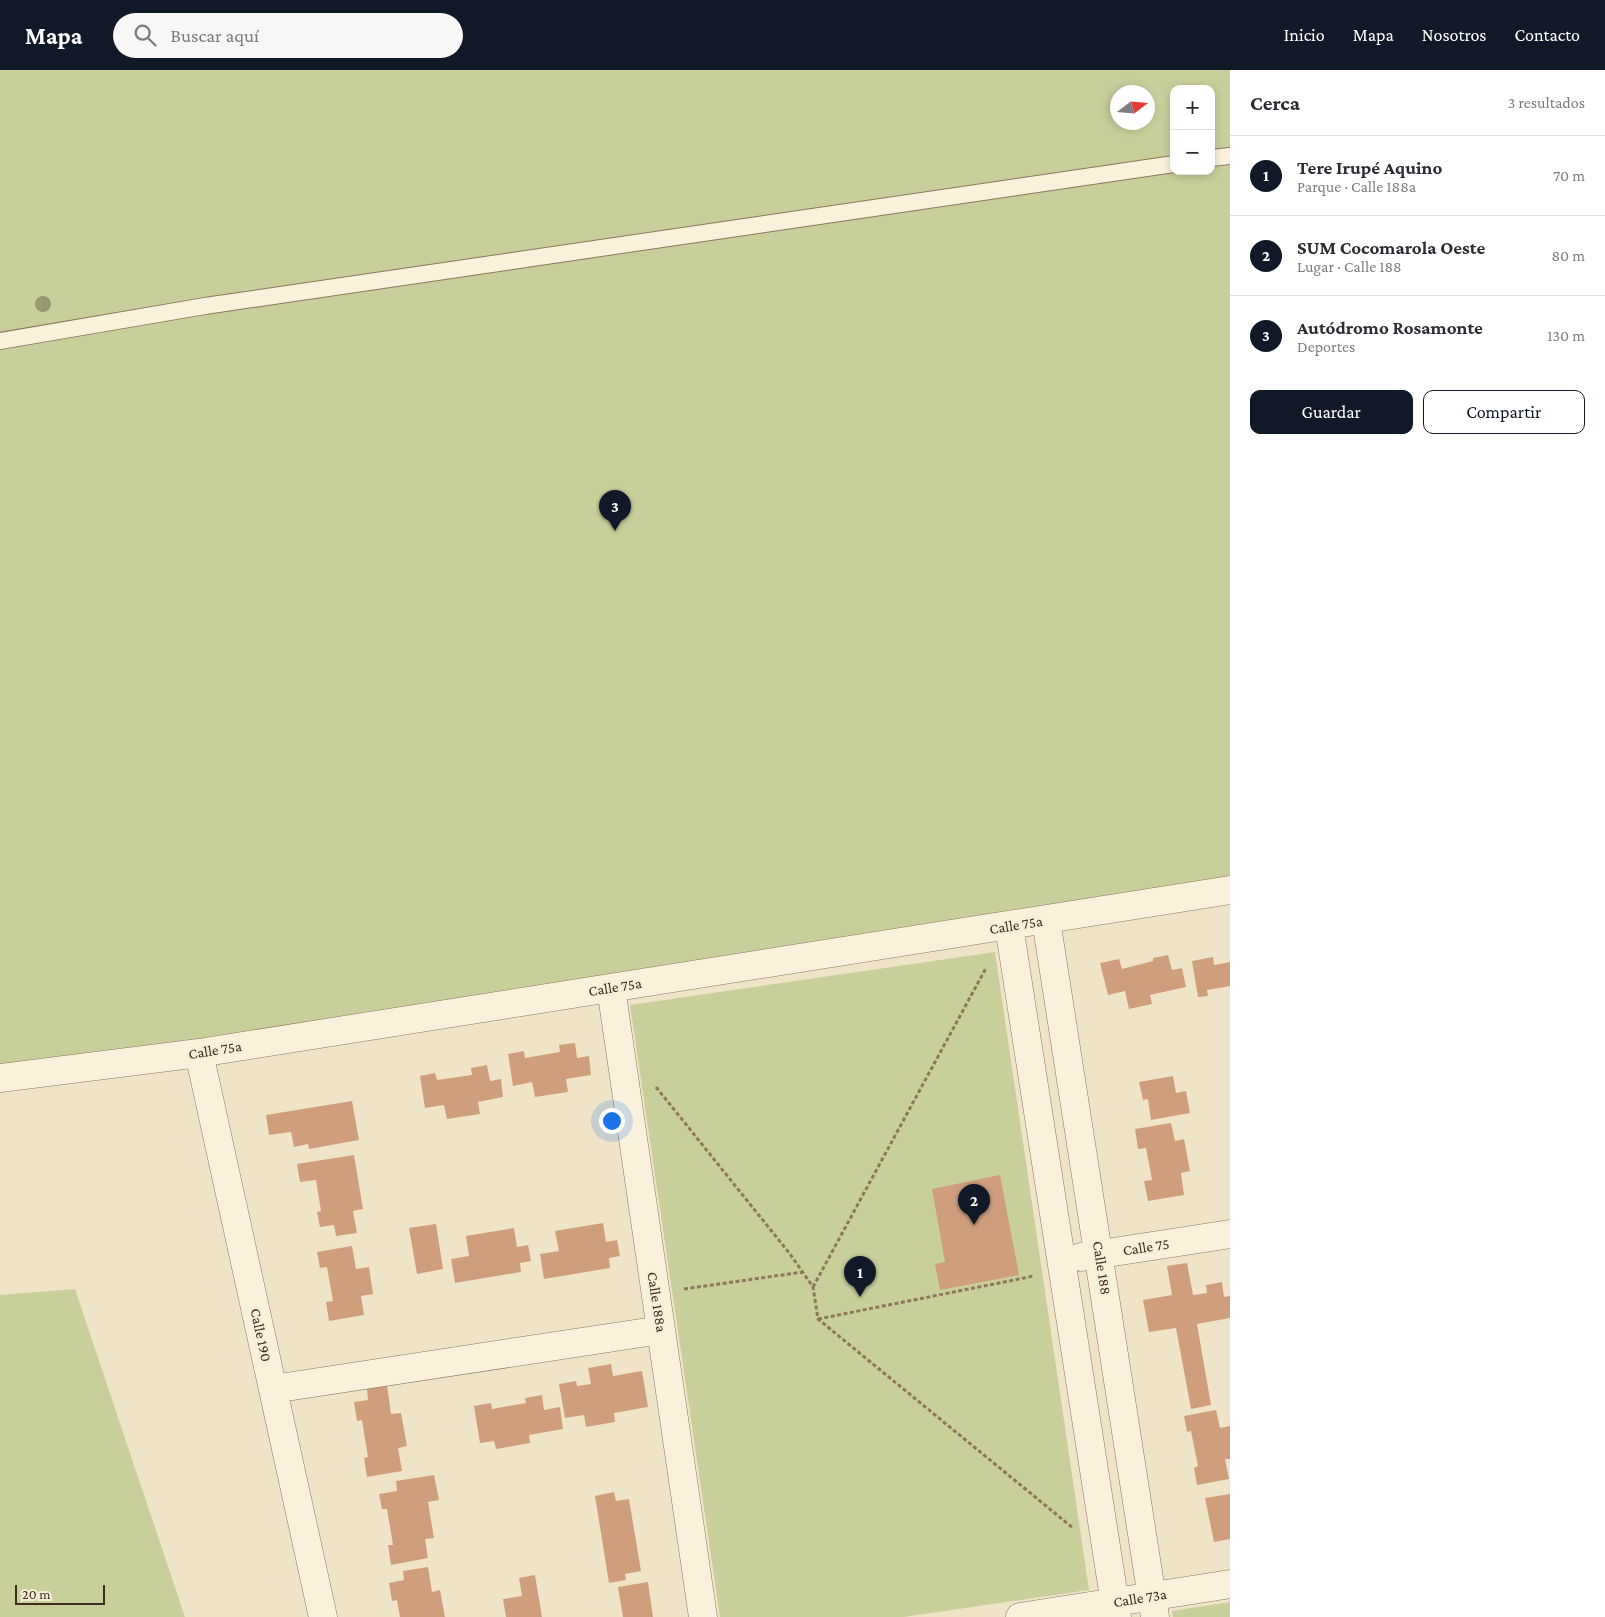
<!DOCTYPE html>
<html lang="es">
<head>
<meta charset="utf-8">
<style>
	body { margin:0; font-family:"Crimson Pro",serif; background:#f7f7f7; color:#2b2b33 }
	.controls { position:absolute; right:15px; top:15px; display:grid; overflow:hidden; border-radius:10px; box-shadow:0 2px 8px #0003 }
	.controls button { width:45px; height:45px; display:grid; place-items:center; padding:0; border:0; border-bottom:1px solid #e1e1e2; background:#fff; color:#2b2b33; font:25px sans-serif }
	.compass { position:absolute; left:1110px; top:15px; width:45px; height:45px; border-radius:50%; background:#fff; box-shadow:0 2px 8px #0003; rotate:74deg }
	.scale { position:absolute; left:15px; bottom:12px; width:90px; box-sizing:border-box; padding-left:5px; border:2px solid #3d2e20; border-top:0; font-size:14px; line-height:18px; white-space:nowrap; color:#3d2e20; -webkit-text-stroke:4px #f7eed8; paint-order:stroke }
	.you { position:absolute; left:611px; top:1050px; width:18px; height:18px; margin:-12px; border:4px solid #fff; border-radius:50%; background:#1a73e8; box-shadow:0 0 0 8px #1a73e833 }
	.badge { display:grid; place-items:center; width:32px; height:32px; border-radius:50%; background:#111827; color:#fff; font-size:16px; font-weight:700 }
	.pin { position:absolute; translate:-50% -41px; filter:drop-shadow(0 1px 2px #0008) }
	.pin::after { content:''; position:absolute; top:26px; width:18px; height:15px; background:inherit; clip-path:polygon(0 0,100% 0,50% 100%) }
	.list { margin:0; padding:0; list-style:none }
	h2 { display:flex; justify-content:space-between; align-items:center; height:65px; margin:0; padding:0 20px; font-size:21px }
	h2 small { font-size:16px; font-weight:400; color:#7c7c81 }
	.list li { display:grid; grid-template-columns:32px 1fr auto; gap:15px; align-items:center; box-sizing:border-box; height:80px; padding:0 20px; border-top:1px solid #e1e1e2 }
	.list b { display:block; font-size:19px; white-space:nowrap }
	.list p { margin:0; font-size:16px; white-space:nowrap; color:#7c7c81 }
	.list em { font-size:16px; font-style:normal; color:#7c7c81 }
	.actions { display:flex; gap:10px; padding:15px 20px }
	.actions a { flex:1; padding:11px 0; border:1px solid #111827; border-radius:10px; text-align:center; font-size:18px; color:#111827 }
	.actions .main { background:#111827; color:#fff }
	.icon { flex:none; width:28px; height:28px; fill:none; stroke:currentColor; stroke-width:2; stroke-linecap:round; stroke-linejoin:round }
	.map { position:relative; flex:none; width:1230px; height:1547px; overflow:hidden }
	header { display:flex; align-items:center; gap:30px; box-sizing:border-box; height:70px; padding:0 25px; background:#111827; color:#fff }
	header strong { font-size:24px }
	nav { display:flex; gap:28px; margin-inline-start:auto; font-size:18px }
	.search { width:350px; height:45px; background:#f7f7f7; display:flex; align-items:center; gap:12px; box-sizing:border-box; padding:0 18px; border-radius:28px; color:#7c7c81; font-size:19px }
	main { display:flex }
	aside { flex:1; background:#fff }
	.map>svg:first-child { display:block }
	.green { fill:#c9cf9b; fill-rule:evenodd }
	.building { fill:#cf9f7d }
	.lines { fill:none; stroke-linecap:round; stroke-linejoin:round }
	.lane-casing { stroke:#8d765c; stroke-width:18 }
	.street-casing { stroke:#8d765c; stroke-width:29 }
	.path { stroke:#8d765c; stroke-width:3; stroke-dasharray:4 2.5; stroke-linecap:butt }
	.lane { stroke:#faf1dc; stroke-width:16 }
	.street { stroke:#faf1dc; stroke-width:28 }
	.tree { fill:#96986f }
	.labels { text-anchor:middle; stroke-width:4.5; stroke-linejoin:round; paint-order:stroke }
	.street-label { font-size:15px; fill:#3d2e20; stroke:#f7eed8 }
</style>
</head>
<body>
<header>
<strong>Mapa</strong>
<div class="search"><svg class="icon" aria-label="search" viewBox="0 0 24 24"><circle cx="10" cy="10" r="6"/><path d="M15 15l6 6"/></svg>Buscar aquí</div>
<nav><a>Inicio</a><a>Mapa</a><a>Nosotros</a><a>Contacto</a></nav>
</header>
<main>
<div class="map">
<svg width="1230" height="1547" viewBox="0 0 1230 1547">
	<rect width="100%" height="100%" fill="#f0e4c8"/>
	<path class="green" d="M0,0h1230v820l-1230,191zM1174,19h37v82h-37zM1118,22h30v30h-30z
		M995,882l94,638 -185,27h-184l-90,-612z
		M75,1219l110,328h-185v-322z
		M1230,1532v15h-57l-1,-6z"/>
	<path class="building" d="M1168,885l4,15 10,-2 4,19 -36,8 2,9 -23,5 -4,-18 -17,4 -8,-32 19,-4 3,10 31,-8v-3z
		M1213,887l1,8 16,-3v24l-23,4 1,6 -10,1 -6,-36z
		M575,973l2,15 12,-2 2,19 -25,4 2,13 -33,5 -3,-15 -19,4 -5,-32 16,-3 1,7 35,-6 -1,-7z
		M487,995l3,16 11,-2 2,18 -25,5 2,12 -33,5 -3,-14 -19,3 -5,-32 15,-3 2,7 35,-5 -1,-7z
		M1173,1006l3,17 10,-2 4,22 -39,7 -3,-21 -5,1 -4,-18z
		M352,1031l7,39 -50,9 -1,-5 -14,3 -3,-15 -22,3 -3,-20z
		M1171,1053l4,18 9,-2 6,32 -9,2 3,22 -36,6 -4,-20 8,-1 -6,-32 -8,1 -3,-20z
		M354,1085l9,54 -10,2 4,22 -21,3 -2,-11 -14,2 -3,-15 4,-1 -5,-31 -16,2 -3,-18z
		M1000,1105l19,100 -79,15 -5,-26 10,-2 -13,-73z
		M603,1153l3,19 11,-2 3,16 -11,2 1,10 -66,11 -4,-25 19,-3 -4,-20z
		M436,1154l7,45 -26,5 -8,-46z
		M514,1158l3,19 11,-2 3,16 -11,2 1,9 -66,11 -4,-24 18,-3 -3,-20z
		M352,1176l4,23 13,-2 4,27 -12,2 3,19 -35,6 -3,-19 7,-1 -6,-34 -7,1 -3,-16z
		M1187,1193l6,32 14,-2 -1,-8 16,-3 2,15 6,-1v22l-33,6 14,81 -20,4 -15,-81 -27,4 -6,-32 29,-5 -5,-29z
		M611,1294l2,12 29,-5 6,36 -34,6 1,9 -29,5 -2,-12 -19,3 -6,-34 17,-3 1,5 14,-2 -3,-16z
		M387,1315l4,29 10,-1 6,33 -9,2 4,23 -35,6 -3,-19 4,-1 -6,-37 -5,1 -3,-19 14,-2 -1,-11z
		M542,1325l2,15 16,-3 3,22 -34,6 1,8 -34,6 -2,-8 -14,2 -6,-37 17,-3 1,6 34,-6 -1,-5z
		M1216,1340l4,18 10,-2v33h-5l4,20 -32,6 -3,-17 4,-2 -7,-35 -4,1 -3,-16z
		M434,1405l5,25 -11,2 6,36 -9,1 3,19 -37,7 -3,-20h5l-6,-36h-5l-3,-15 18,-3 -1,-10z
		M614,1422l2,9 13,-2 12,72 -16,3 1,6 -17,3 -14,-87z
		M1230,1424v45l-16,3 -9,-44z
		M428,1497l4,25 8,-2 5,27h-45l-3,-17 -5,1 -3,-18 15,-3 -1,-9z
		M535,1505l7,42h-36l-3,-18 19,-3 -3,-18z
		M648,1512l5,35h-30l-5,-30z"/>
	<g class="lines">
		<defs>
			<path id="lane" d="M1211,88l19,-2
				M0,271l205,-35 969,-142"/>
			<path id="street" d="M1046,850l109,697
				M1009,856l108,691
				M611,918l92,629
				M199,983l124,564
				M0,1008l199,-25 1031,-163
				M1081,1187l149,-23
				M273,1319l388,-59
				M1020,1547l210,-33"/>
		</defs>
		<use href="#lane" class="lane-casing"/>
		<use href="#street" class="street-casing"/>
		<path class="path" d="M656,1017l134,167 23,33 5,32 255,209
			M813,1217l173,-319
			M684,1219l119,-17
			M818,1249l216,-43"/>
		<use href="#lane" class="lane"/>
		<use href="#street" class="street"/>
	</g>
	<circle class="tree" cx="43" cy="234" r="8"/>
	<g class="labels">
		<g class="street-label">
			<text transform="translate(1016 855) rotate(-9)" y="5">Calle 75a</text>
			<text transform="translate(615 917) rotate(-9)" y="5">Calle 75a</text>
			<text transform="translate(215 980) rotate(-9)" y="5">Calle 75a</text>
			<text transform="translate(1146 1177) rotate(-9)" y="5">Calle 75</text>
			<text transform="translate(1102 1198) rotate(81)" y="5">Calle 188</text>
			<text transform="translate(657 1232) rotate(81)" y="5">Calle 188a</text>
			<text transform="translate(261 1265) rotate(78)" y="5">Calle 190</text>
			<text transform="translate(1140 1528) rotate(-9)" y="5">Calle 73a</text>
		</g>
	</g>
</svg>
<div class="controls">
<button>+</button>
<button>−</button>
</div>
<svg class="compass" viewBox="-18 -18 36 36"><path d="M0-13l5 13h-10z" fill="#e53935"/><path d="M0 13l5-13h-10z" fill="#7c7c81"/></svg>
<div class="scale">20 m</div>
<div class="you"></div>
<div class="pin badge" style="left:860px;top:1227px">1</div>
<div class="pin badge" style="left:974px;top:1155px">2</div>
<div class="pin badge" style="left:615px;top:461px">3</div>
</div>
<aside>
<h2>Cerca<small>3 resultados</small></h2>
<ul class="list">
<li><span class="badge">1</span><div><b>Tere Irupé Aquino</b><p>Parque · Calle 188a</p></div><em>70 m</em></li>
<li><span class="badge">2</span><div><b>SUM Cocomarola Oeste</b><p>Lugar · Calle 188</p></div><em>80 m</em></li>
<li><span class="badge">3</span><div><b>Autódromo Rosamonte</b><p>Deportes</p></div><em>130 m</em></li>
</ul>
<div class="actions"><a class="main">Guardar</a><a>Compartir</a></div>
</aside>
</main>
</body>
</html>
